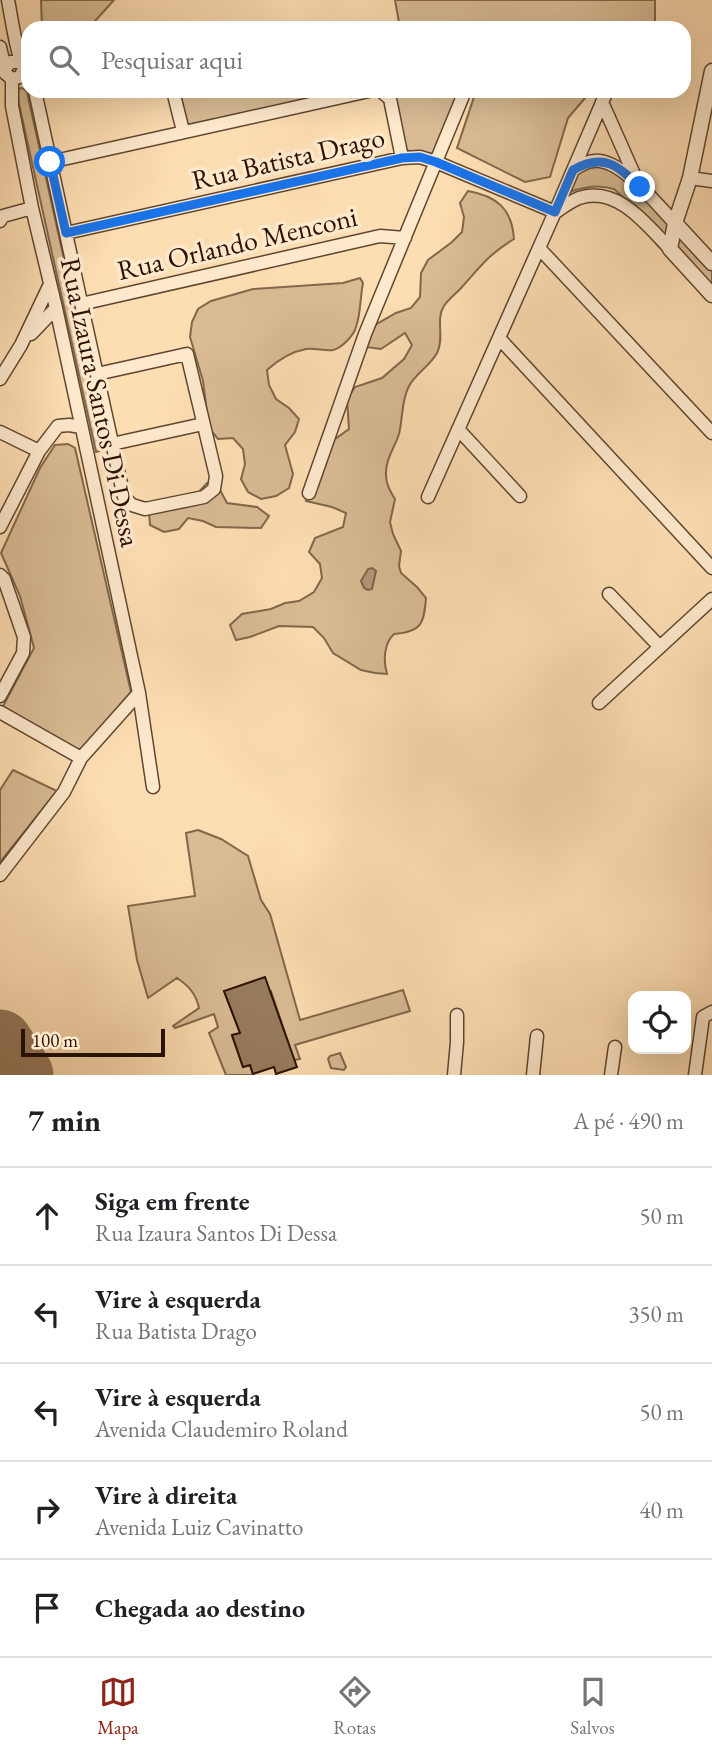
<!DOCTYPE html>
<html lang="pt">
<head>
<meta charset="utf-8">
<style>
	body { margin:0; font-family:"EB Garamond",serif; background:#f2f2f2; color:#202124 }
	.controls { position:absolute; right:21px; bottom:21px; display:grid; overflow:hidden; border-radius:14px; box-shadow:0 7px 28px #0002 }
	.controls button { width:63px; height:63px; display:grid; place-items:center; padding:0; border:0; border-bottom:2px solid #e0e0e0; background:#fff; color:#202124; font:35px sans-serif }
	.scale { position:absolute; left:21px; bottom:18px; width:144px; box-sizing:border-box; padding-left:7px; border:4px solid #2a1304; border-top:0; font-size:19px; line-height:24px; white-space:nowrap; color:#2a1304; -webkit-text-stroke:5px #fee9cd; paint-order:stroke }
	.stop { position:absolute; width:21px; height:21px; margin:-16px; border:5px solid #1a73e8; border-radius:50%; background:#fff }
	.stop.end { background:#1a73e8; border-color:#fff; box-shadow:0 2px 7px #0008 }
	.list { margin:0; padding:0; list-style:none }
	h2 { display:flex; justify-content:space-between; align-items:center; height:91px; margin:0; padding:0 28px; font-size:30px }
	h2 small { font-size:23px; font-weight:400; color:#757577 }
	.list li { display:grid; grid-template-columns:46px 1fr auto; gap:21px; align-items:center; box-sizing:border-box; height:98px; padding:0 28px; border-top:2px solid #e0e0e0 }
	.list b { display:block; font-size:26px; white-space:nowrap }
	.list p { margin:0; font-size:23px; white-space:nowrap; color:#757577 }
	.list em { font-size:23px; font-style:normal; color:#757577 }
	.icon { flex:none; width:38px; height:38px; fill:none; stroke:currentColor; stroke-width:2; stroke-linecap:round; stroke-linejoin:round }
	.map { position:relative; flex:none; width:712px; height:1075px; overflow:hidden }
	.search { position:absolute; background:#fff; box-shadow:0 7px 28px #0002; left:21px; right:21px; top:21px; height:77px; display:flex; align-items:center; gap:18px; box-sizing:border-box; padding:0 24px; border-radius:21px; color:#757577; font-size:26px }
	.sheet { height:581px; background:#fff }
	nav { display:flex; justify-content:space-around; align-items:center; box-sizing:border-box; height:98px; border-top:2px solid #e0e0e0; background:#fff; font-size:19px; color:#757577 }
	nav a { display:grid; justify-items:center; gap:4px }
	nav .on { color:#8f2418 }
	.map>svg:first-child { display:block }
	.green { fill:#d9bb94; stroke:#82674c; stroke-width:2 }
	.water { fill:#b59877; stroke:#7d6349; stroke-width:2 }
	.lines { fill:none; stroke-linecap:round; stroke-linejoin:round }
	.runway { stroke:#94785b; stroke-width:65 }
	.building { fill:#987c5e; stroke:#2a1304; stroke-width:2 }
	.minor-casing { stroke:#5f4630; stroke-width:15 }
	.tertiary-casing { stroke:#5f4630; stroke-width:17 }
	.minor { stroke:#fee9cd; stroke-width:12 }
	.tertiary { stroke:#fee9cd; stroke-width:14 }
	.route { stroke:#1a73e8; stroke-width:9 }
	.labels { text-anchor:middle; stroke-width:7; stroke-linejoin:round; paint-order:stroke }
	.street-label { font-size:28px; fill:#2a1304; stroke:#fee9cd }
</style>
</head>
<body>
<div class="map">
<svg width="712" height="1075" viewBox="0 0 712 1075">
	<rect width="100%" height="100%" fill="#fdddb2"/>
	<filter id="stains"><feTurbulence type="fractalNoise" baseFrequency=".00286" numOctaves="4"/><feColorMatrix values="0 0 0 0 .2 0 0 0 0 .09 0 0 0 0 .02 0 0 0 .5 -.17"/></filter>
	<radialGradient id="worn" r=".72"><stop offset=".6" stop-color="#630" stop-opacity="0"/><stop offset="1" stop-color="#630" stop-opacity=".3"/></radialGradient>
	<path class="green" d="M41,0h73l-19,21 6,7h-59z
		M395,0h260v28h-255z
		M21,88l3,1 3,3 79,357 -10,3 -79,-357 1,-5z
		M178,91h171l-163,34z
		M390,91h70l-26,66 -28,-7z
		M476,91h115l-23,27 -18,59 -25,5 -68,-34z
		M605,165l21,14 43,45 -2,13 -53,-48c-16,-5 -29,-2 -45,3 10,-25 10,-24 36,-27z
		M468,191c29,5 44,18 46,48 -25,15 -33,27 -52,48 -6,7 -13,11 -18,19 -9,13 1,32 -7,47 -7,13 -21,20 -28,33 -8,15 -6,32 -10,48 -4,13 -14,26 -13,41 0,9 4,16 9,24l-5,23 3,12 8,17 -2,15 2,7 16,14 9,11c-2,25 -4,34 -32,36 -10,9 -11,27 -7,40l-12,-1 -14,-3 -28,-17 -9,-15 -11,-11 -34,-1 -29,11 -14,3 -6,-15 12,-11 29,-5 14,-6 14,-2 15,-9 8,-14 -2,-14 -11,-12 6,-14 28,-11 3,-14 -14,-6 -26,-6 21,-56 22,-16 -2,-30 8,-12 27,-9 22,-19 8,-14 -7,-12 -24,16 -15,-2 9,-22 21,-12 15,-5 9,-11 1,-24 7,-13 24,-18 10,-10 2,-15 -4,-14z
		M677,232l35,38v18l-37,-41z
		M360,278l3,5c-3,14 -2,30 -7,44 -2,8 -14,21 -23,23 -8,1 -18,-2 -27,-1 -16,3 -28,11 -39,21l2,15 7,14 13,9 10,11 -4,13 -10,13 8,29 -4,14 -13,8 -15,3 -13,-7 -7,-13 4,-15 -2,-15 -10,-11 -15,1 -9,-11 -6,-47 -13,-44 2,-15 6,-13 13,-8 42,-12 90,-6z
		M68,444l7,4 56,244 -51,60 -78,-44 32,-60 -14,-52 -19,-43 39,-85 15,-23z
		M207,483l13,7 7,13 30,4 12,9 -8,12 -45,-1 -13,-6 -15,-3 -9,11 -15,3 -14,-7 -1,-12 48,-19z
		M13,770l44,21 -57,71v-72z
		M198,830l23,9 27,17 13,44 9,14 30,106 103,-30 7,21 -115,34 5,14 -6,1 -23,-69h-47l16,42 -8,3 11,31 7,-2 3,10h-27l-17,-42 9,-6 -4,-13 -39,14 -2,-2 26,-18c-3,-14 -10,-22 -22,-30l-29,20 -11,-38 -9,-54 67,-10 -9,-63z
		M340,1053l6,14 -2,3 -13,-2 -3,-9 2,-3z"/>
	<path class="water" d="M372,568l4,3 -4,18 -4,1 -4,-2 -3,-7 7,-12z"/>
	<g class="lines">
		<path class="runway" d="M0,1042l21,33"/>
	</g>
	<path class="building" d="M265,977l32,90 -21,7 -2,-7 -21,7 -3,-9 -7,2 -11,-32 8,-2 -16,-42z"/>
	<g class="lines">
		<defs>
			<path id="minor" d="M8,0c4,20 8,53 16,69l-4,8 -8,2 -7,-6v-4l5,-7h9
				M0,47l5,22
				M12,79v27l20,102 24,100 83,385 14,94
				M35,91c29,135 59,271 89,406l8,8 13,4 59,-12 10,-8 2,-13 -29,-122 -90,20
				M173,91l10,40
				M381,91l9,8 12,59
				M602,102l35,79
				M50,162l319,-71
				M573,170c6,-4 14,-9 21,-9 27,-3 63,44 81,62
				M690,178l22,3
				M556,212c7,-5 15,-11 23,-14 38,-13 68,27 91,51
				M0,221l3,-5 29,-8
				M66,233l336,-75 18,-1 16,5 119,50
				M539,248l173,185
				M81,304l299,-68 25,2
				M31,334l25,-26
				M499,338l213,230
				M0,379l21,-34 29,-61
				M458,429l62,67
				M0,432l39,19
				M112,444l91,-20
				M309,493l56,-159 100,-243
				M428,497l127,-285 52,-121
				M0,527l39,-76 19,-25 11,-1 12,2
				M0,575l4,4 20,58 -1,16 -23,43
				M609,594l51,53
				M599,703l113,-104
				M0,712l81,46
				M0,875l64,-83 17,-34 58,-65
				M454,1075l3,-33v-27
				M533,1075l4,-39
				M611,1075l4,-28
				M695,1075l8,-58 9,-5"/>
			<path id="tertiary" d="M712,71l-22,107 -15,45 -5,26 42,46
				M675,223l37,40"/>
		</defs>
		<use href="#minor" class="minor-casing"/>
		<use href="#tertiary" class="tertiary-casing"/>
		<use href="#minor" class="minor"/>
		<use href="#tertiary" class="tertiary"/>
	</g>
	<g class="lines">
		<path class="route" d="M50,162l16,71 336,-75 18,-1 16,5 119,50 18,-42c31,-17 44,-5 67,17"/>
	</g>
	<g class="labels">
		<g class="street-label">
			<text transform="translate(288 158) rotate(-13)" y="10">Rua Batista Drago</text>
			<text transform="translate(237 243) rotate(-13)" y="10">Rua Orlando Menconi</text>
			<text transform="translate(101 402) rotate(78)" y="10">Rua Izaura Santos Di Dessa</text>
		</g>
	</g>
	<rect width="100%" height="100%" filter="url(#stains)"/>
	<rect width="100%" height="100%" fill="url(#worn)"/>
</svg>
<div class="controls">
<button><svg class="icon" aria-label="locate" viewBox="0 0 24 24"><circle cx="12" cy="12" r="6"/><path d="M12 2v4M12 18v4M2 12h4M18 12h4"/></svg></button>
</div>
<div class="scale">100 m</div>
<div class="stop" style="left:50px;top:162px"></div>
<div class="stop end" style="left:640px;top:187px"></div>
<div class="search"><svg class="icon" aria-label="search" viewBox="0 0 24 24"><circle cx="10" cy="10" r="6"/><path d="M15 15l6 6"/></svg>Pesquisar aqui</div>
</div>
<section class="sheet">
<h2>7 min<small>A pé · 490 m</small></h2>
<ul class="list">
<li><svg class="icon" aria-label="ahead" viewBox="0 0 24 24"><path d="M12 20V5M6 11l6-6 6 6"/></svg><div><b>Siga em frente</b><p>Rua Izaura Santos Di Dessa</p></div><em>50 m</em></li>
<li><svg class="icon" aria-label="left" viewBox="0 0 24 24"><path d="M17 20v-9H6M10 6l-5 5 5 5"/></svg><div><b>Vire à esquerda</b><p>Rua Batista Drago</p></div><em>350 m</em></li>
<li><svg class="icon" aria-label="left" viewBox="0 0 24 24"><path d="M17 20v-9H6M10 6l-5 5 5 5"/></svg><div><b>Vire à esquerda</b><p>Avenida Claudemiro Roland</p></div><em>50 m</em></li>
<li><svg class="icon" aria-label="right" viewBox="0 0 24 24"><path d="M7 20v-9h11M14 6l5 5-5 5"/></svg><div><b>Vire à direita</b><p>Avenida Luiz Cavinatto</p></div><em>40 m</em></li>
<li><svg class="icon" aria-label="arrive" viewBox="0 0 24 24"><path d="M6 21V4h12l-3 4 3 4H6"/></svg><div><b>Chegada ao destino</b></div></li>
</ul>
</section>
<nav>
<a class="on"><svg class="icon" aria-label="map" viewBox="0 0 24 24"><path d="M3 6l6-2 6 2 6-2v14l-6 2-6-2-6 2zM9 4v14M15 6v14"/></svg>Mapa</a>
<a><svg class="icon" aria-label="directions" viewBox="0 0 24 24"><path d="M12 3l9 9-9 9-9-9zM9 14v-3h6M13 9l2 2-2 2"/></svg>Rotas</a>
<a><svg class="icon" aria-label="saved" viewBox="0 0 24 24"><path d="M7 4h10v16l-5-4-5 4z"/></svg>Salvos</a>
</nav>
</body>
</html>
